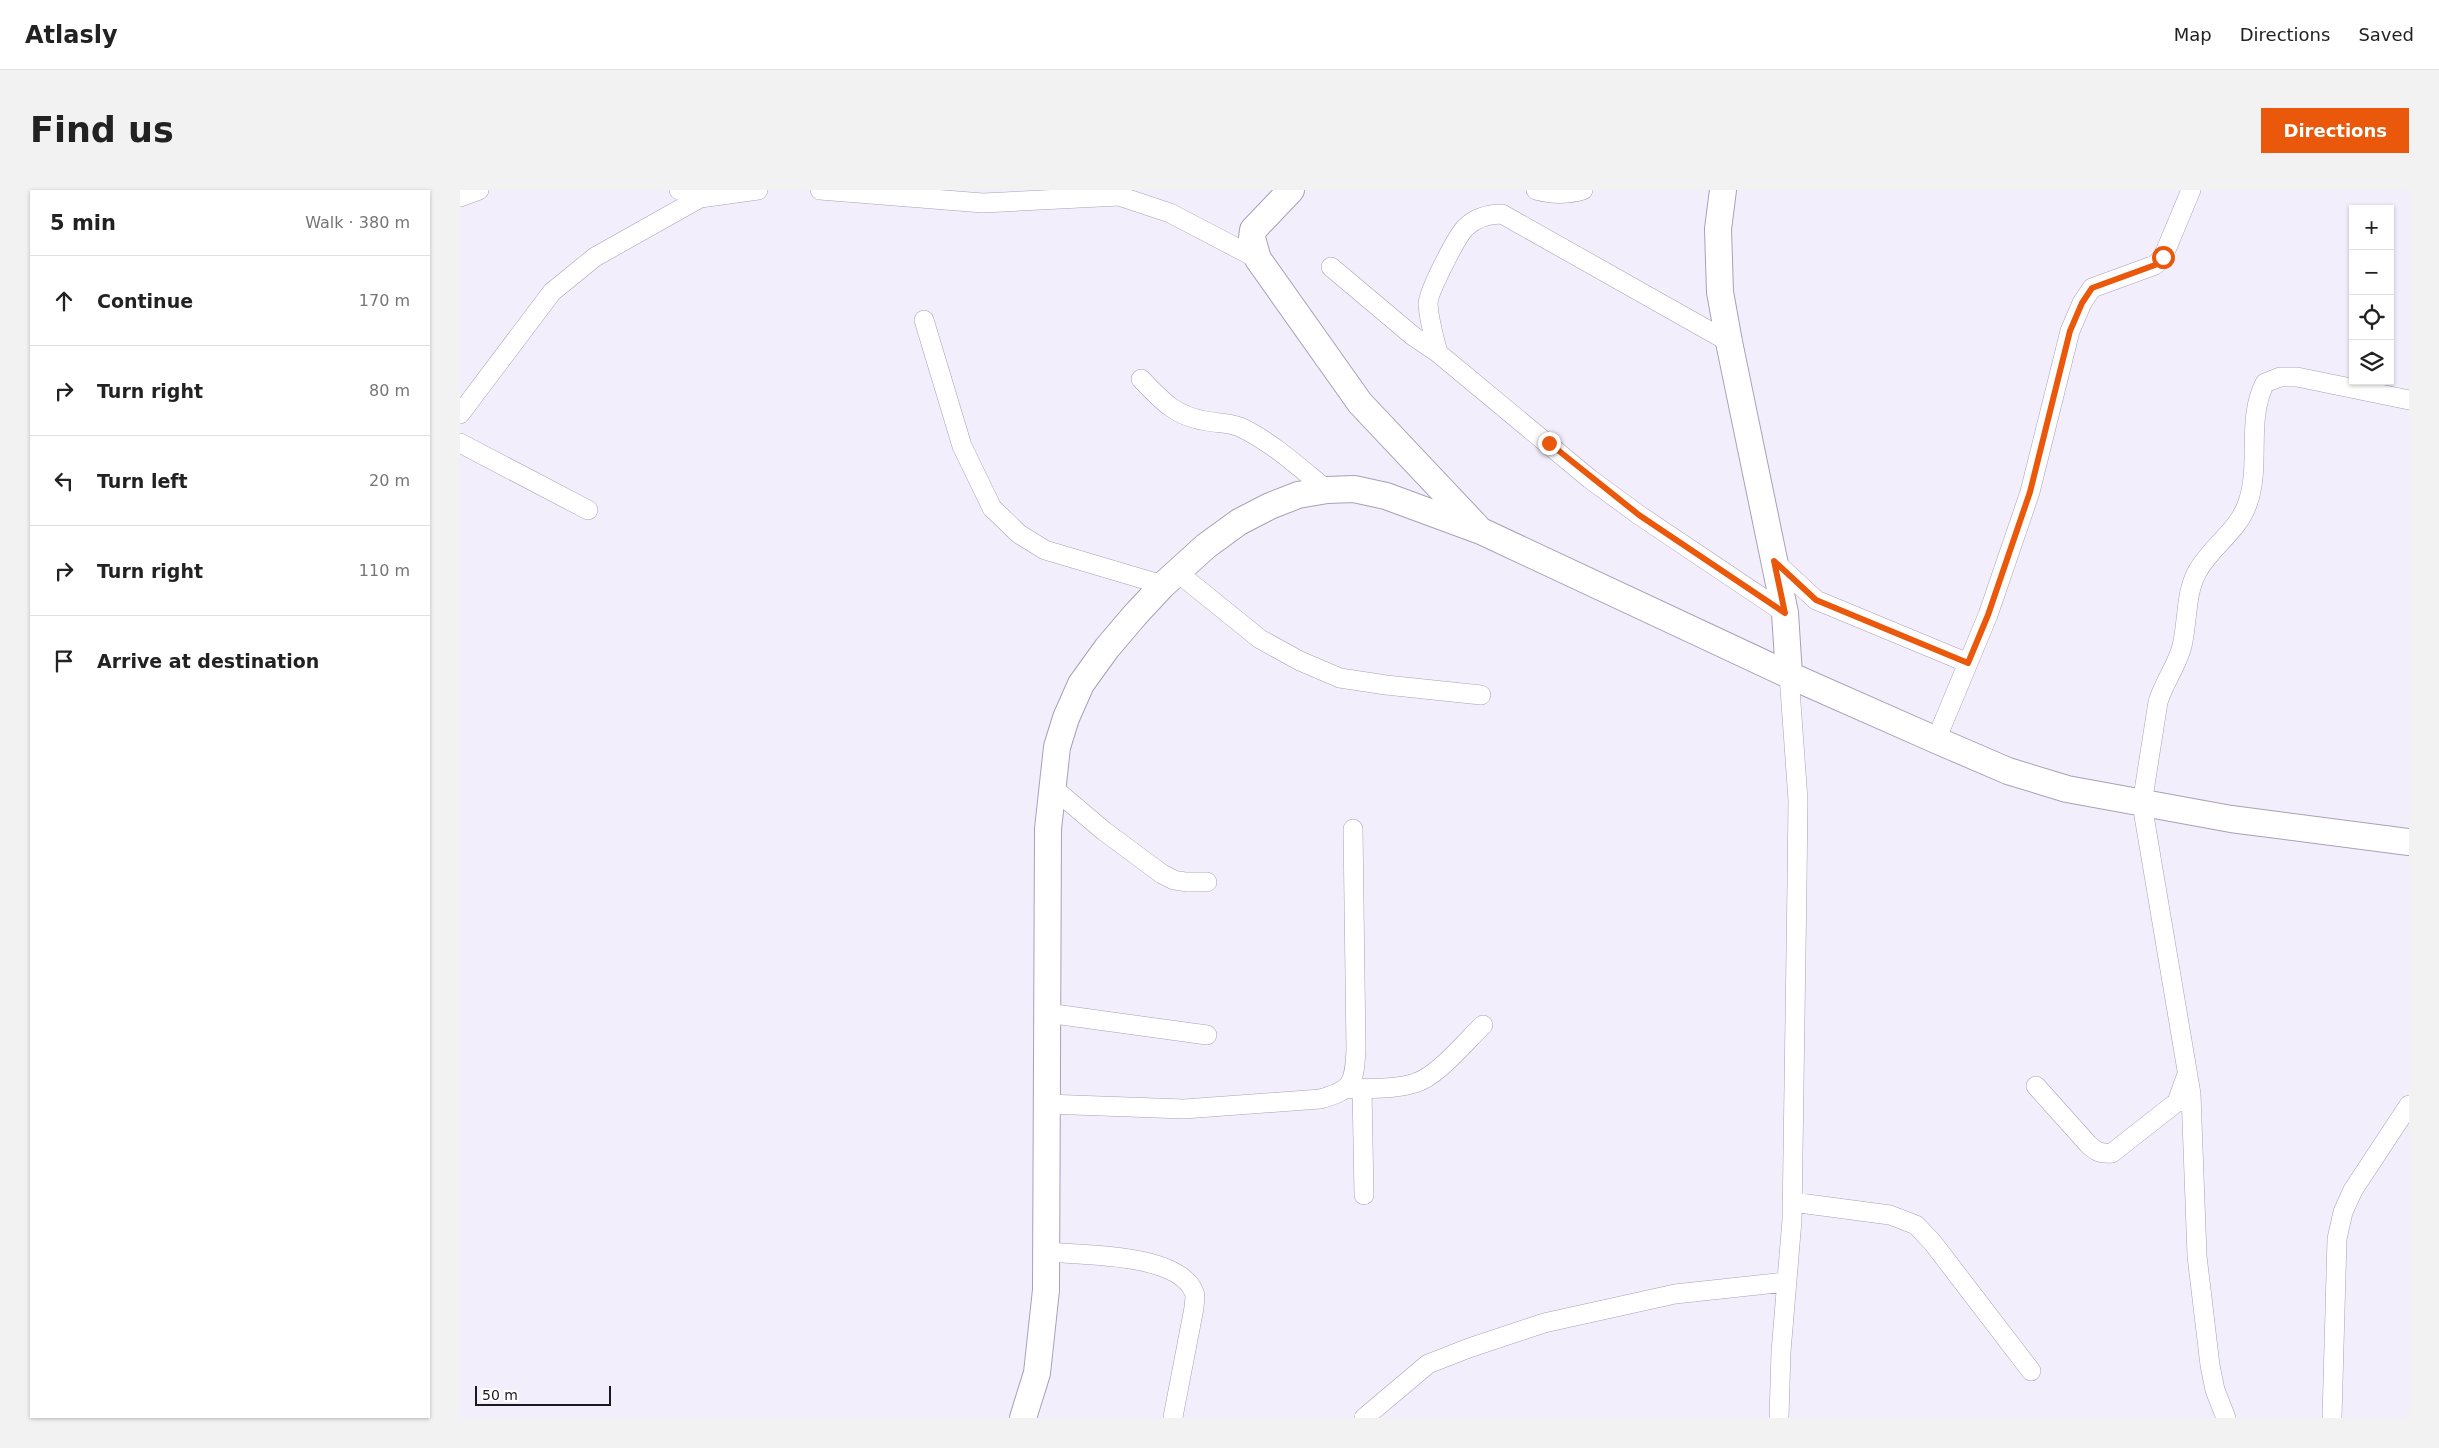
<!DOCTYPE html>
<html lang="en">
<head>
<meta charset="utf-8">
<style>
	body { margin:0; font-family:"DejaVu Sans",sans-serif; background:#f2f2f2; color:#222 }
	.controls { position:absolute; right:15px; top:15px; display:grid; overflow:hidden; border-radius:0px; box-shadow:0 1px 4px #0004 }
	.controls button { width:45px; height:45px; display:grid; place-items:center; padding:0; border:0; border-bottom:1px solid #e0e0e0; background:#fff; color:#222; font:25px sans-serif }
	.scale { position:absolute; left:15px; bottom:12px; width:136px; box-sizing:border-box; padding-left:5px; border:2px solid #1b1820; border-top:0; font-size:14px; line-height:18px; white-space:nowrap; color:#1b1820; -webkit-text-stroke:4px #fff; paint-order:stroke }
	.stop { position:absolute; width:15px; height:15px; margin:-11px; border:4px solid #ea580c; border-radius:50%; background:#fff }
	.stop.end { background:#ea580c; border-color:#fff; box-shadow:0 1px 5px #0008 }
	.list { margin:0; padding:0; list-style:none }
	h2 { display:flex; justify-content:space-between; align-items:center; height:65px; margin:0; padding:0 20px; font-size:21px }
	h2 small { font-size:16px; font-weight:400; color:#767676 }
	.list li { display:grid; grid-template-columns:32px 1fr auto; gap:15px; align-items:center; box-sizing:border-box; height:90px; padding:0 20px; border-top:1px solid #e0e0e0 }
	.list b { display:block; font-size:19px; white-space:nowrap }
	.list em { font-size:16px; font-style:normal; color:#767676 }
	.icon { flex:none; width:28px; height:28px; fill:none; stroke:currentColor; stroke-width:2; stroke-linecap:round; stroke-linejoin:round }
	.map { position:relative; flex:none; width:1949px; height:1228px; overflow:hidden; border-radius:0px }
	header { display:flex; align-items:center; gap:30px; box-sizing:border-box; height:70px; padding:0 25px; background:#fff; border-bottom:1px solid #e0e0e0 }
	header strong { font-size:24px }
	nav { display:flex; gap:28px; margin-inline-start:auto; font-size:18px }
	.intro { display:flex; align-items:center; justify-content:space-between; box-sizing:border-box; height:120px; padding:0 30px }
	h1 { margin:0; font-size:35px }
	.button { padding:12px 22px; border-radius:0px; background:#ea580c; color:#fff; font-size:18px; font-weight:700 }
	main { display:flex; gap:30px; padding:0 30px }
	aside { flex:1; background:#fff; border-radius:0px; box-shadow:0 1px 4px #0004 }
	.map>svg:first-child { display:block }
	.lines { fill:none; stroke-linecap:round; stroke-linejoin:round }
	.street-casing { stroke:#a9a0b6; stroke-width:20 }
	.secondary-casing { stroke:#a9a0b6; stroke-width:28 }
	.street { stroke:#fff; stroke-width:19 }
	.secondary { stroke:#fff; stroke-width:26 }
	.route { stroke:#ea580c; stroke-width:6 }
</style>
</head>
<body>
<header>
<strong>Atlasly</strong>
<nav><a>Map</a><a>Directions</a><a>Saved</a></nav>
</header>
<div class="intro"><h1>Find us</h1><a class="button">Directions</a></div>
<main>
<aside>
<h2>5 min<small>Walk · 380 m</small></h2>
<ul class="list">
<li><svg class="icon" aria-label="ahead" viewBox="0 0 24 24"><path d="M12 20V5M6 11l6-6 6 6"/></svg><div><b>Continue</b></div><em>170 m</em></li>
<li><svg class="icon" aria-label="right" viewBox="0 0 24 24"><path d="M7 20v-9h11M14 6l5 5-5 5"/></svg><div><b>Turn right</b></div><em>80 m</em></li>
<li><svg class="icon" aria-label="left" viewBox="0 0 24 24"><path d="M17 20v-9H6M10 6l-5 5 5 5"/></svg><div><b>Turn left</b></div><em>20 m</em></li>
<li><svg class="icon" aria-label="right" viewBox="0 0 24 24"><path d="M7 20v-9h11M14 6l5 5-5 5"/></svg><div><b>Turn right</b></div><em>110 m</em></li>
<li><svg class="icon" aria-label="arrive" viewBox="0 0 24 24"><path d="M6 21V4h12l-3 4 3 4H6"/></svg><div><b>Arrive at destination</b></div></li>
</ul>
</aside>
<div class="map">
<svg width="1949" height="1228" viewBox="0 0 1949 1228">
	<rect width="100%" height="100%" fill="#f3eefc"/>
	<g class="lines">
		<defs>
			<path id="street" d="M219,0l21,8 58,-8
				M360,0l163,13 136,-7 51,17 88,46
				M1076,0c15,4 31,5 47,0
				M0,7l19,-7
				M871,77l82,69 25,17
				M464,130l38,126 30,62 27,26 26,16 118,35
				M1269,152l-227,-128c-14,0 -26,3 -37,14 -9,10 -37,64 -37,76 1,17 6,33 10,49l152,126 49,36 146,98
				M681,189c21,22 34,37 65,42 11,2 25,2 34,6 32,15 60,41 87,63
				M0,224l92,-122 43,-35 105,-59
				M0,253l128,67
				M1314,371l42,39 152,63
				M717,382l83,67 40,22 40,17 46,7 95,10
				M1476,550l52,-125 42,-123 40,-161 12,-28 10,-15 63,-23 8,-8 28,-67
				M592,597l52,44 58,43 12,6 12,2h21
				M587,823l160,22
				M1576,896l52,58c8,8 13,10 24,9l65,-51 9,-25
				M902,898l2,107
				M885,899c23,-1 48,1 70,-6 22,-6 51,-42 68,-58
				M586,914l138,5 136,-10c33,-9 34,-16 36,-49l-3,-221
				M1332,1012l98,13 26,10 17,18 98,128
				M586,1062c36,3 132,1 148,40 2,4 0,11 0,16l-21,109
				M904,1228l64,-54 41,-16 75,-25 131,-29 111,-12
				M1319,1228l2,-66 11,-132 5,-336 1,-84 -9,-125
				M1766,1228l-11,-28 -5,-25 -13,-109 -6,-162 -49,-290 16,-102c6,-20 19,-36 24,-56 6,-25 3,-51 15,-74 14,-26 42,-41 51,-70 13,-38 -2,-83 17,-119l15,-6h17l112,23
				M1872,1228l5,-179 6,-27 10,-22 56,-85"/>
			<path id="secondary" d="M831,0l-38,40 -1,8 6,21 102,144 117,124
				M1263,0l-5,39 2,63 9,50 56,271 4,62
				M563,1228l14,-45 9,-83 2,-461 9,-82 9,-29 15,-34 26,-36 28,-33 28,-30 43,-39 33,-24 31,-16 28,-11 29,-5 27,-1 32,7 95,35 308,144 147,65 72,31 59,18 164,30 178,23"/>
		</defs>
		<use href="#street" class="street-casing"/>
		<use href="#secondary" class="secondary-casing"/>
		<use href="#street" class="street"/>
		<use href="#secondary" class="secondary"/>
	</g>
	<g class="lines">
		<path class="route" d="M1089,253l90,72 146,98 -11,-52 42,39 152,63 20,-48 42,-123 40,-161 12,-28 10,-15 63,-23 8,-8"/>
	</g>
</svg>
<div class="controls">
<button>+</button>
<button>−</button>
<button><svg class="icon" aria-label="locate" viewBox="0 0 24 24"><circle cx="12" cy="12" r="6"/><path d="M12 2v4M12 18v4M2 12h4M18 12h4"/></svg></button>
<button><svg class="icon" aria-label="layers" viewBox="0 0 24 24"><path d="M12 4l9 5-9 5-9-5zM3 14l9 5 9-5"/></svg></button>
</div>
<div class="scale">50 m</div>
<div class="stop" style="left:1703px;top:67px"></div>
<div class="stop end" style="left:1089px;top:253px"></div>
</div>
</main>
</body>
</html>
